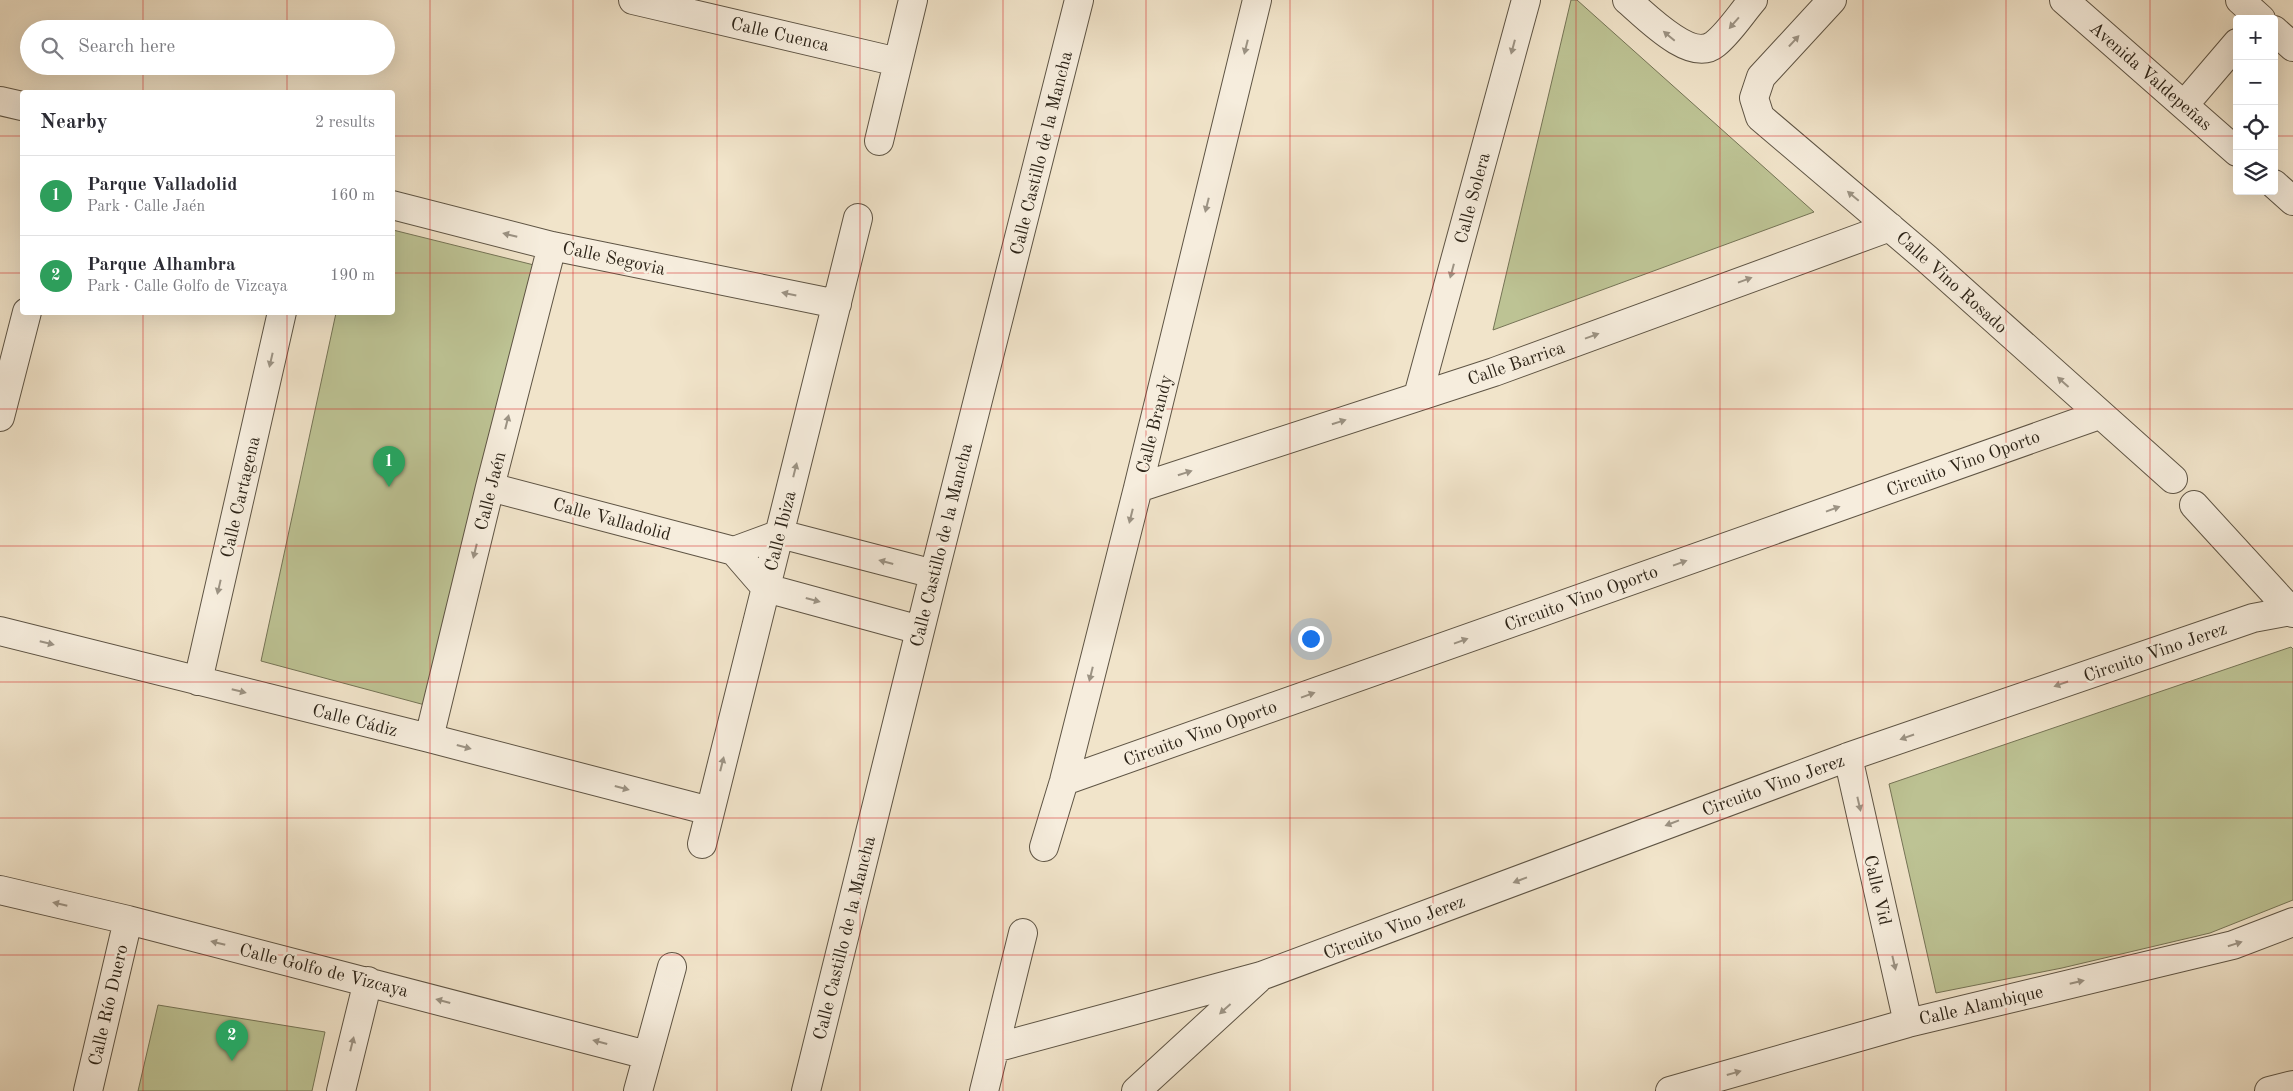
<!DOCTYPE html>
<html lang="en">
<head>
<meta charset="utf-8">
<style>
	body { margin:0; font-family:"Old Standard TT",serif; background:#f2f2f3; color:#2b2b33 }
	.controls { position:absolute; right:15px; top:15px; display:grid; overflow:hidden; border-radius:5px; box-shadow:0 5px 20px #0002 }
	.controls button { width:45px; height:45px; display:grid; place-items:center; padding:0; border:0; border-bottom:1px solid #e1e1e2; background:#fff; color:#2b2b33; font:25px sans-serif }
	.you { position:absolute; left:1310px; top:638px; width:18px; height:18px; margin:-12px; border:4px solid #fff; border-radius:50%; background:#1a73e8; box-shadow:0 0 0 8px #1a73e833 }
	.badge { display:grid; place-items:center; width:32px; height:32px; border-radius:50%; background:#8f2418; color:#fff; font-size:16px; font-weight:700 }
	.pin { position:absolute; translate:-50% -41px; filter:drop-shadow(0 1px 2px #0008) }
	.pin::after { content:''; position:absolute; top:26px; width:18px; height:15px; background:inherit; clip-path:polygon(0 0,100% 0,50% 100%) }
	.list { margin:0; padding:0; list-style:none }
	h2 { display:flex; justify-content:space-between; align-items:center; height:65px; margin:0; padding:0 20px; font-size:21px }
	h2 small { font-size:16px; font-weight:400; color:#7c7c81 }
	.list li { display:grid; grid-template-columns:32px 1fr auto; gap:15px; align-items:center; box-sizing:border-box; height:80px; padding:0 20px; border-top:1px solid #e1e1e2 }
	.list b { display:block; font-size:19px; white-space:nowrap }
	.list p { margin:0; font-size:16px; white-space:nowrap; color:#7c7c81 }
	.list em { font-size:16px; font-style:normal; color:#7c7c81 }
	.icon { flex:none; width:28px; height:28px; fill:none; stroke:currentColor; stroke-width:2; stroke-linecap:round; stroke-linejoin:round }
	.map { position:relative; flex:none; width:2293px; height:1091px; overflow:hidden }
	.search { position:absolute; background:#fff; box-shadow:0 5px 20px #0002; left:20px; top:20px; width:375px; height:55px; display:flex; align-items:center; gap:12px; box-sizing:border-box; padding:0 18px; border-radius:28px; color:#7c7c81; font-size:19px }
	.panel { position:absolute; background:#fff; box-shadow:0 5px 20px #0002; left:20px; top:90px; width:375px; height:225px; border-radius:5px }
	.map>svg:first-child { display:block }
	.green { fill:#bdc394; stroke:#757456 }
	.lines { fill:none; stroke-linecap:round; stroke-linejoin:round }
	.minor-casing { stroke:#5e5444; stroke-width:30 }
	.minor { stroke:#f6eddd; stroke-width:28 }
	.oneway { fill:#9c9384 }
	.grid { fill:none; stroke:#d62828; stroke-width:1; stroke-opacity:0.55 }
	.labels { text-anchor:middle; stroke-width:5; stroke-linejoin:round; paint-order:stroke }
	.street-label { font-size:18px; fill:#2d2418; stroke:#f6eddd }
</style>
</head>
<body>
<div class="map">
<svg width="2293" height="1091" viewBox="0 0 2293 1091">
	<rect width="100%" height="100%" fill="#f1e4ca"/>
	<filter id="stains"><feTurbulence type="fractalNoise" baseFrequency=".004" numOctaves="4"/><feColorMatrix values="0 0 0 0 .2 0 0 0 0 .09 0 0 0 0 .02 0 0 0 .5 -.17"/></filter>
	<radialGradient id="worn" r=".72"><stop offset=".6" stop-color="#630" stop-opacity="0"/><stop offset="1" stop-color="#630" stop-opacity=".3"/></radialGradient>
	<path class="green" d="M1571,0h6l237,212 -321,118z
		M393,230l141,35 -109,440 -164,-44 75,-348 56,-1z
		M2291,647l2,2v251l-83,33 -148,35 -126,25 -47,-209z
		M158,1005l167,27 -13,59h-174z"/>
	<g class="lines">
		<defs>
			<path id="minor" d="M633,0l265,62
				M1627,0c18,15 64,64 88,44 14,-11 26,-30 38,-44
				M1832,0l-71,77 -7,21 6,19 167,142 246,220
				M2064,0l173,152
				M2240,0l21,19
				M2274,30l19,17
				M0,101l22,5
				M2184,105l53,-62
				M879,141l34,-141
				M2274,184l19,17
				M392,205l160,41 285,58
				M1418,396l108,-396
				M0,417l27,-105
				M490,487l244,64 32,37 154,42
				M1138,488l356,-116 396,-145
				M2194,505l99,108
				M734,551l46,-17 154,40
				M0,631l429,107 281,73
				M198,681l84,-369
				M429,738l61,-251 62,-241
				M1848,757l60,266
				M1064,781l1035,-366
				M702,844l156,-626
				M1044,847l20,-66 74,-293 119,-488
				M0,890l128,30 519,135
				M995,1048l266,-72 587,-219 405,-139 37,-7
				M88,1091l40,-171
				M341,1091l27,-110
				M638,1091l34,-124
				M806,1091l128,-517 145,-574
				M984,1091l39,-158
				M1136,1091l122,-112
				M1670,1091l238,-68 325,-78 60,-23
				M2269,1091l24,-6"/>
		</defs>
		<use href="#minor" class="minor-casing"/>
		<use href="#minor" class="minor"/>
	</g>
	<defs><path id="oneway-solid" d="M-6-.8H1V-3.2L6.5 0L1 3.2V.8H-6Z" transform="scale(1.25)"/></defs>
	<g class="oneway">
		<use href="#oneway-solid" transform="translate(1734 23) rotate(131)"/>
		<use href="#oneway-solid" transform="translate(1669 36) rotate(-140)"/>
		<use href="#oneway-solid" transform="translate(1794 41) rotate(-47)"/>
		<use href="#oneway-solid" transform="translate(1246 47) rotate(104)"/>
		<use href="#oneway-solid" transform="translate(1513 47) rotate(105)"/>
		<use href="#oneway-solid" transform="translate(1853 196) rotate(-140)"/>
		<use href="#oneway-solid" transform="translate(1207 205) rotate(104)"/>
		<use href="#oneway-solid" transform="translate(510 235) rotate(-166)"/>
		<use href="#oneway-solid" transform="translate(1452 271) rotate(105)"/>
		<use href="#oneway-solid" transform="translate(1745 280) rotate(-20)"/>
		<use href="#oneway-solid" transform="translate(789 294) rotate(-168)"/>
		<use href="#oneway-solid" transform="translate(1592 336) rotate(-20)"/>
		<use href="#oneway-solid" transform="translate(271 360) rotate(103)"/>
		<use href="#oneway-solid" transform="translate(2063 382) rotate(-138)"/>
		<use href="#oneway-solid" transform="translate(507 422) rotate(-76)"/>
		<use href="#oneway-solid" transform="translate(1339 422) rotate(-18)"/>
		<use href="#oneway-solid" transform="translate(795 470) rotate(-76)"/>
		<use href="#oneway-solid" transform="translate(1185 473) rotate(-18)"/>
		<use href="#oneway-solid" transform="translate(1833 509) rotate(-20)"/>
		<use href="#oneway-solid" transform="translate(1131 516) rotate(104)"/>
		<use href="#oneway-solid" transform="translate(475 551) rotate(104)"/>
		<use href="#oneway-solid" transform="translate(886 562) rotate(-165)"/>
		<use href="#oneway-solid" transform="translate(1680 563) rotate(-20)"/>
		<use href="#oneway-solid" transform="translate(219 587) rotate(103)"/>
		<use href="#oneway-solid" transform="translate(813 600) rotate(15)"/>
		<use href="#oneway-solid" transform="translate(1461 641) rotate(-20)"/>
		<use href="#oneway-solid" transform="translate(47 643) rotate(14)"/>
		<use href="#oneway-solid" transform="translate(1091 674) rotate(104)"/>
		<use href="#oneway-solid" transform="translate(2061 684) rotate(161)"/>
		<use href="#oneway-solid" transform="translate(239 691) rotate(14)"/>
		<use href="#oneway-solid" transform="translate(1308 695) rotate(-20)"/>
		<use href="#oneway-solid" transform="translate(1907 737) rotate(161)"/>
		<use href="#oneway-solid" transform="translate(464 747) rotate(15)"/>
		<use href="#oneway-solid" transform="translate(722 764) rotate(-76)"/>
		<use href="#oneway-solid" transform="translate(622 788) rotate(15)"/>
		<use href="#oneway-solid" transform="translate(1859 804) rotate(77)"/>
		<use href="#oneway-solid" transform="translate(1672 823) rotate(159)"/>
		<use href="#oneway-solid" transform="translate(1520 880) rotate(159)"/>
		<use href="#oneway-solid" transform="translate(60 904) rotate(-167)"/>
		<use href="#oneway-solid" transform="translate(218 943) rotate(-166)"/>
		<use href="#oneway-solid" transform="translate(2235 944) rotate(-17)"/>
		<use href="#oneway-solid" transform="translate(1894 963) rotate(77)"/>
		<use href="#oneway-solid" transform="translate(2077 982) rotate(-13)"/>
		<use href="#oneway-solid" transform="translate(443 1001) rotate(-165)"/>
		<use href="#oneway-solid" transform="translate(1225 1009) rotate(138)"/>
		<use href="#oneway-solid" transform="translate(600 1042) rotate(-165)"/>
		<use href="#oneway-solid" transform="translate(352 1044) rotate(-76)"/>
		<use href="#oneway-solid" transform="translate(1734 1073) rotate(-16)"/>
	</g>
	<path class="grid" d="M143,0v29M287,0v29M430,0v1091M573,0v1091M717,0v1091M860,0v1091M1003,0v1091M1146,0v1091M1290,0v1091M1433,0v1091M1576,0v1091M1720,0v1091M1863,0v1091M2006,0v1091M2150,0v1091M143,66v26M287,66v26M0,136h22M392,136h1845M2274,136h19M0,273h22M392,273h1901M143,312v779M287,312v779M0,409h2293M0,546h2293M0,682h2293M0,818h2293M0,955h2293"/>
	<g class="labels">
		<g class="street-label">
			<text transform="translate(780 34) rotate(13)" y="6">Calle Cuenca</text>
			<text transform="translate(2151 76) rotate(41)" y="6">Avenida Valdepeñas</text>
			<text transform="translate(1041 153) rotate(-76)" y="6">Calle Castillo de la Mancha</text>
			<text transform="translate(1472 198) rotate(-75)" y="6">Calle Solera</text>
			<text transform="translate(614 258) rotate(12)" y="6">Calle Segovia</text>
			<text transform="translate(1952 282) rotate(42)" y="6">Calle Vino Rosado</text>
			<text transform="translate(1516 363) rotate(-19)" y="6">Calle Barrica</text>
			<text transform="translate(1154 424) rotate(-76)" y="6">Calle Brandy</text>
			<text transform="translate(1963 463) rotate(-20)" y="6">Circuito Vino Oporto</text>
			<text transform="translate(490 491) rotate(-76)" y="6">Calle Jaén</text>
			<text transform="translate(240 497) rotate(-77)" y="6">Calle Cartagena</text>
			<text transform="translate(612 519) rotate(15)" y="6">Calle Valladolid</text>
			<text transform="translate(780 531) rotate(-76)" y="6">Calle Ibiza</text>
			<text transform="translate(941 545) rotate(-76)" y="6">Calle Castillo de la Mancha</text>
			<text transform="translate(1581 598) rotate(-20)" y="6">Circuito Vino Oporto</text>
			<text transform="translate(2155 652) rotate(-19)" y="6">Circuito Vino Jerez</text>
			<text transform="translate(355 720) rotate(14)" y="6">Calle Cádiz</text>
			<text transform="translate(1200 733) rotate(-20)" y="6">Circuito Vino Oporto</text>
			<text transform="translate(1773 785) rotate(-20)" y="6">Circuito Vino Jerez</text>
			<text transform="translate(1878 890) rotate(77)" y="6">Calle Vid</text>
			<text transform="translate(1394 927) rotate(-21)" y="6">Circuito Vino Jerez</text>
			<text transform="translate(844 938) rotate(-76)" y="6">Calle Castillo de la Mancha</text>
			<text transform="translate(324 970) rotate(14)" y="6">Calle Golfo de Vizcaya</text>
			<text transform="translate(108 1005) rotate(-77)" y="6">Calle Río Duero</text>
			<text transform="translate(1981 1005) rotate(-13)" y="6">Calle Alambique</text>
		</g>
	</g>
	<rect width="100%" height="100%" filter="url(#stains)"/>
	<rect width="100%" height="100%" fill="url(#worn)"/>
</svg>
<div class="controls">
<button>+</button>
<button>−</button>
<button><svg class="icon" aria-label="locate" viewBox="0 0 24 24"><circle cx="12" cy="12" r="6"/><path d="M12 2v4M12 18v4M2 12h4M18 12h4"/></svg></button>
<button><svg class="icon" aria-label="layers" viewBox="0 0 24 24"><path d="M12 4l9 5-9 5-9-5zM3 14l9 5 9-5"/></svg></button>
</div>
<div class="you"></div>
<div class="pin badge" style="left:389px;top:487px;background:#2e9e5b">1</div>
<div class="pin badge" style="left:232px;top:1061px;background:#2e9e5b">2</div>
<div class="search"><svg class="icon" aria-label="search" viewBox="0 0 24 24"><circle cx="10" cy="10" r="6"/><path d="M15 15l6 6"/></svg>Search here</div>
<section class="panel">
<h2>Nearby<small>2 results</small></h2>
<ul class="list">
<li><span class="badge" style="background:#2e9e5b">1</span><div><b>Parque Valladolid</b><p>Park · Calle Jaén</p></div><em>160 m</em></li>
<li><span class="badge" style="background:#2e9e5b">2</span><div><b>Parque Alhambra</b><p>Park · Calle Golfo de Vizcaya</p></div><em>190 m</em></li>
</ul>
</section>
</div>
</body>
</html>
